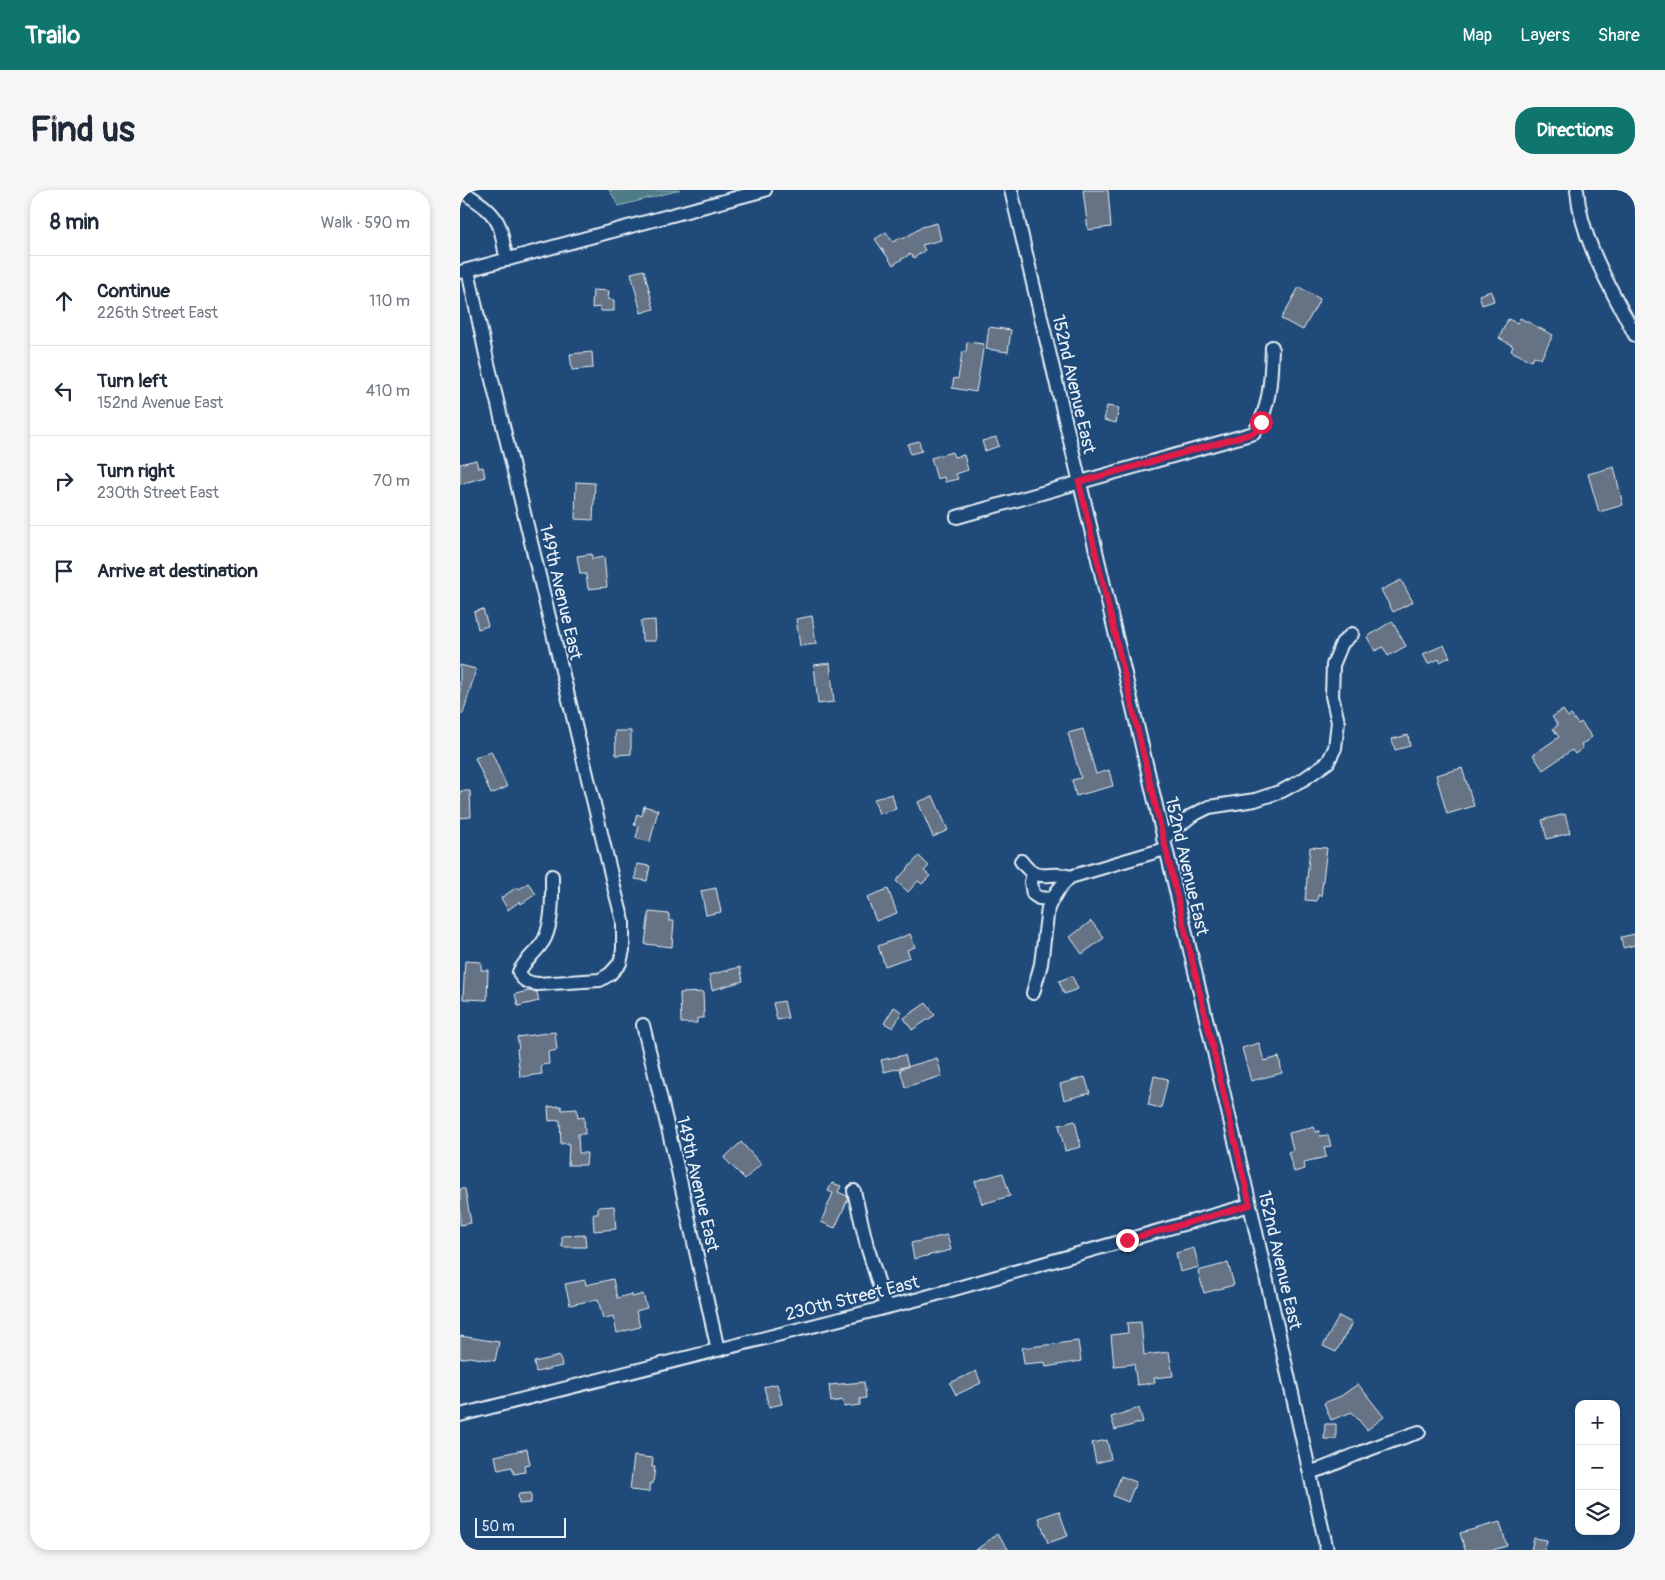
<!DOCTYPE html>
<html lang="en">
<head>
<meta charset="utf-8">
<style>
	body { margin:0; font-family:Pangolin,sans-serif; background:#f6f6f7; color:#1f2937 }
	.controls { position:absolute; right:15px; bottom:15px; display:grid; overflow:hidden; border-radius:10px; box-shadow:0 2px 8px #0003 }
	.controls button { width:45px; height:45px; display:grid; place-items:center; padding:0; border:0; border-bottom:1px solid #e0e1e3; background:#fff; color:#1f2937; font:25px sans-serif }
	.scale { position:absolute; left:15px; bottom:12px; width:91px; box-sizing:border-box; padding-left:5px; border:2px solid #e8f1f8; border-top:0; font-size:14px; line-height:18px; white-space:nowrap; color:#e8f1f8; -webkit-text-stroke:4px #1f4a7a; paint-order:stroke }
	.stop { position:absolute; width:15px; height:15px; margin:-11px; border:4px solid #e11d48; border-radius:50%; background:#fff }
	.stop.end { background:#e11d48; border-color:#fff; box-shadow:0 1px 5px #0008 }
	.list { margin:0; padding:0; list-style:none }
	h2 { display:flex; justify-content:space-between; align-items:center; height:65px; margin:0; padding:0 20px; font-size:21px }
	h2 small { font-size:16px; font-weight:400; color:#747a83 }
	.list li { display:grid; grid-template-columns:32px 1fr auto; gap:15px; align-items:center; box-sizing:border-box; height:90px; padding:0 20px; border-top:1px solid #e0e1e3 }
	.list b { display:block; font-size:19px; white-space:nowrap }
	.list p { margin:0; font-size:16px; white-space:nowrap; color:#747a83 }
	.list em { font-size:16px; font-style:normal; color:#747a83 }
	.icon { flex:none; width:28px; height:28px; fill:none; stroke:currentColor; stroke-width:2; stroke-linecap:round; stroke-linejoin:round }
	.map { position:relative; flex:none; width:1175px; height:1360px; overflow:hidden; border-radius:20px }
	header { display:flex; align-items:center; gap:30px; box-sizing:border-box; height:70px; padding:0 25px; background:#0f766e; color:#fff }
	header strong { font-size:24px }
	nav { display:flex; gap:28px; margin-inline-start:auto; font-size:18px }
	.intro { display:flex; align-items:center; justify-content:space-between; box-sizing:border-box; height:120px; padding:0 30px }
	h1 { margin:0; font-size:35px }
	.button { padding:12px 22px; border-radius:20px; background:#0f766e; color:#fff; font-size:18px; font-weight:700 }
	main { display:flex; gap:30px; padding:0 30px }
	aside { flex:1; background:#fff; border-radius:20px; box-shadow:0 2px 8px #0003 }
	.map>svg:first-child { display:block }
	.green { fill:#507d87; stroke:#9cb7c0 }
	.building { fill:#657384; stroke:#e8f1f8 }
	.lines { fill:none; stroke-linecap:round; stroke-linejoin:round }
	.minor-casing { stroke:#e8f1f8; stroke-width:16 }
	.minor { stroke:#1f4a7a; stroke-width:12 }
	.route { stroke:#e11d48; stroke-width:6 }
	.labels { text-anchor:middle; stroke-width:4; stroke-linejoin:round; paint-order:stroke }
	.street-label { font-size:18px; fill:#e8f1f8; stroke:#1f4a7a }
</style>
</head>
<body>
<header>
<strong>Trailo</strong>
<nav><a>Map</a><a>Layers</a><a>Share</a></nav>
</header>
<div class="intro"><h1>Find us</h1><a class="button">Directions</a></div>
<main>
<aside>
<h2>8 min<small>Walk · 590 m</small></h2>
<ul class="list">
<li><svg class="icon" aria-label="ahead" viewBox="0 0 24 24"><path d="M12 20V5M6 11l6-6 6 6"/></svg><div><b>Continue</b><p>226th Street East</p></div><em>110 m</em></li>
<li><svg class="icon" aria-label="left" viewBox="0 0 24 24"><path d="M17 20v-9H6M10 6l-5 5 5 5"/></svg><div><b>Turn left</b><p>152nd Avenue East</p></div><em>410 m</em></li>
<li><svg class="icon" aria-label="right" viewBox="0 0 24 24"><path d="M7 20v-9h11M14 6l5 5-5 5"/></svg><div><b>Turn right</b><p>230th Street East</p></div><em>70 m</em></li>
<li><svg class="icon" aria-label="arrive" viewBox="0 0 24 24"><path d="M6 21V4h12l-3 4 3 4H6"/></svg><div><b>Arrive at destination</b></div></li>
</ul>
</aside>
<div class="map">
<svg width="1175" height="1360" viewBox="0 0 1175 1360">
	<rect width="100%" height="100%" fill="#1f4a7a"/>
	<filter id="ink" filterUnits="userSpaceOnUse"><feTurbulence type="fractalNoise" baseFrequency=".02" numOctaves="2"/><feDisplacementMap in="SourceGraphic" scale="10" xChannelSelector="R" yChannelSelector="G"/><feConvolveMatrix kernelMatrix="1 2 1 2 8 2 1 2 1" color-interpolation-filters="sRGB"/></filter>
	<g filter="url(#ink)">
		<path class="green" d="M149,0h71l-61,16z"/>
		<path class="building" d="M623,0h25l3,37 -23,3z
			M477,33l4,17 -19,5 3,5 -11,8 -4,-4 -17,11 -18,-26 11,-7 7,10 9,-5 1,2 19,-12z
			M184,80l10,39 -13,4 -10,-40z
			M839,97l21,12 -17,31 -22,-11z
			M133,100l16,1 -1,8 6,1v11h-13l-1,-4 -8,1z
			M1031,101l3,10 -12,4 -3,-10z
			M1060,128l33,17 -12,24 -7,-3 -3,5 -20,-10 2,-5 -14,-8 9,-19 9,4z
			M529,137l22,3 -3,22 -22,-3z
			M507,152l17,2 -8,48 -24,-4 2,-10 4,1 4,-27h4z
			M132,162l1,16 -21,2 -2,-16z
			M647,216l12,2 -3,15 -12,-3z
			M536,247l3,9 -14,5 -3,-10z
			M459,251l3,10 -12,3 -2,-10z
			M492,262l2,5 10,-2 4,15 -12,4 2,5 -13,3 -1,-5 -7,2 -6,-21z
			M16,270l2,8 5,-1 2,10 -25,7v-20z
			M1154,277l9,38 -24,7 -11,-38z
			M116,292l19,1 -2,37 -18,-1z
			M132,364v5l12,-2 3,30 -19,2 -2,-15h-6l-3,-18z
			M941,390l12,22 -20,10 -12,-22z
			M23,419l5,17 -10,3 -4,-17z
			M352,426l4,28 -16,2 -4,-27z
			M195,430l1,21h-14l-1,-20z
			M932,431l14,25 -18,10 -5,-9 -8,4 -8,-14z
			M984,455l6,12 -10,5 -1,-3 -11,5 -5,-10z
			M370,473l4,39 -16,2 -4,-39z
			M0,475l16,4 -13,45 -3,-1z
			M1103,520l5,7 3,-2 7,9 3,-2 11,15 -11,8 2,3 -8,6 -3,-4 -29,20 -10,-15 26,-18 -6,-8 5,-4 -6,-8z
			M623,539l13,45 13,-4 4,16 -37,10 -4,-16 9,-2 -13,-45z
			M155,541h16v23l-15,1z
			M948,545l2,11 -15,4 -3,-11z
			M31,561l16,36 -16,7 -16,-36z
			M1002,578l12,38 -27,8 -11,-39z
			M0,601h10l1,26 -11,1z
			M432,604l4,15 -17,5 -5,-15z
			M473,606l15,34 -15,7 -15,-35z
			M184,616l14,4 -8,32 -14,-4 3,-12 -5,-1 3,-11 5,2z
			M1105,624l5,19 -23,6 -5,-19z
			M850,657l17,1 -6,48 -3,-1 -1,6 -12,-1z
			M459,666l10,10 -5,5 6,5 -8,8 -4,-3 -10,11 -12,-11z
			M177,674l13,2 -3,15 -12,-2z
			M68,693l8,11 -15,10 -1,-3 -12,9 -7,-12 16,-11 2,2z
			M256,698l5,24 -15,3 -5,-24z
			M428,699l9,24 -21,8 -9,-24z
			M189,722l20,2v7h5l-2,26 -27,-3z
			M631,731l13,17 -22,16 -12,-17z
			M450,744l5,13 -8,3 3,7 -25,9 -7,-20z
			M1175,744v11l-12,3 -2,-11z
			M5,771l16,1v8h7l-1,30 -24,-1z
			M280,777l3,14 -31,9 -3,-15z
			M612,786l6,13 -14,5 -5,-13z
			M69,801l8,1 2,9 -21,5 -3,-12z
			M243,802l1,26h-7v5h-16l-1,-30z
			M324,811l4,17 -11,2 -4,-17z
			M466,813l9,12 -23,15 -8,-12z
			M434,817l8,5 -9,16 -9,-5z
			M95,842l2,18 -9,2 1,12 -8,1 1,9 -22,3 -3,-28 2,-1 -2,-11z
			M799,853l5,18 15,-4 3,16 -31,8 -9,-33z
			M445,865l3,11 -24,6 -3,-12z
			M477,868l5,18 -37,11 -5,-18z
			M694,886l14,3 -7,29 -13,-3z
			M625,887l5,16 -26,7 -4,-16z
			M101,916l1,4 15,-1 1,9 6,-1 1,17h-7l1,19h8l-1,12h-18l1,-22 -8,1 -1,-24 -11,1 -1,-14z
			M615,931l6,26 -16,4 -6,-26z
			M854,937l1,5 4,-1 1,5 8,-1 3,11 -7,1 2,10 -22,5 1,7 -11,3 -6,-20 5,-2 -4,-17z
			M281,952l20,22 -16,15 -21,-21z
			M543,983l7,23 -28,8 -7,-23z
			M372,993l9,3 -3,6 9,4 1,3 -13,29 -14,-6 12,-29 -5,-2z
			M0,999h5l6,34 -11,2z
			M154,1016l2,23 -22,2 -1,-17h5v-7z
			M125,1045l1,12h-24v-11z
			M487,1045l4,15 -37,9 -3,-16z
			M734,1058l5,19 -19,5 -4,-19z
			M768,1073l6,22 -30,8 -6,-22z
			M153,1089l4,19 15,-4v3l11,-3 4,14 -11,3 4,16 -23,6 -4,-17 -10,3 -5,-20 -28,6 -5,-21 20,-4 1,5z
			M879,1126l13,7 -16,29 -13,-6z
			M681,1132l3,33 25,-3 4,24 -19,2 1,5 -18,2 -3,-21 -20,2 -3,-31 17,-2 -1,-10z
			M0,1146l39,6 -4,19 -26,-4 -9,2z
			M618,1151l3,20 -35,6 -1,-5 -21,2 -2,-16z
			M100,1166l2,10 -26,6 -2,-10z
			M516,1181l5,12 -25,12 -6,-12z
			M404,1192l2,16 -6,1v6l-16,2 -1,-7 -12,2 -2,-17z
			M317,1194l5,20 -13,3 -5,-20z
			M898,1194l26,33 -17,13 -15,-18 -21,8 -7,-17 17,-7z
			M679,1218l4,14 -28,8 -4,-13z
			M865,1234h11v15h-12z
			M647,1250l4,19 -15,4 -4,-20z
			M67,1259l3,15 -6,1 1,7 -11,2 -2,-7 -14,3 -3,-14z
			M174,1266l19,2 -1,9h3l-2,16h-3l-1,9 -19,-2z
			M661,1286l15,6 -8,20 -15,-6z
			M71,1303v10l-12,1 -1,-10z
			M599,1321l9,25 -20,7 -9,-25z
			M1040,1332l7,24 -14,4h-28l-5,-17z
			M537,1344l12,16h-33z
			M1074,1348l13,2 -2,10h-14z"/>
		<g class="lines">
			<defs>
				<path id="minor" d="M0,0c15,10 34,20 40,38 3,10 4,21 7,32
					M551,0l239,1015 77,345
					M1117,0c4,51 35,100 58,145
					M8,80l18,85 129,536 8,30v29l-3,13 -10,11 -10,6 -63,4c-8,-1 -15,-3 -18,-12 6,-13 20,-21 26,-34 8,-18 7,-42 7,-62
					M0,82l305,-82
					M497,327l297,-84c17,-26 17,-57 18,-86
					M703,649l28,-23 18,-9 46,-7 27,-9 22,-12 24,-17 7,-14 3,-26 -6,-26 1,-31 9,-22 10,-9
					M561,671c18,25 28,8 49,16
					M573,683l-2,9 2,12 6,4 12,1
					M573,803l8,-29 7,-56c5,-13 12,-22 22,-31l95,-28
					M183,835l33,137 42,188
					M394,1001l13,55 19,61
					M0,1225l459,-116 331,-94
					M850,1282c17,-3 33,-13 50,-19 19,-8 39,-14 59,-21"/>
			</defs>
			<use href="#minor" class="minor-casing"/>
			<use href="#minor" class="minor"/>
		</g>
	</g>
	<g class="lines" filter="url(#ink)">
		<path class="route" d="M667,1050l123,-35 -171,-723 175,-49 7,-11"/>
	</g>
	<g class="labels">
		<g class="street-label">
			<text transform="translate(614 194) rotate(77)" y="6">152nd Avenue East</text>
			<text transform="translate(101 402) rotate(77)" y="6">149th Avenue East</text>
			<text transform="translate(727 676) rotate(77)" y="6">152nd Avenue East</text>
			<text transform="translate(238 994) rotate(77)" y="6">149th Avenue East</text>
			<text transform="translate(820 1070) rotate(77)" y="6">152nd Avenue East</text>
			<text transform="translate(392 1108) rotate(-14)" y="6">230th Street East</text>
		</g>
	</g>
</svg>
<div class="controls">
<button>+</button>
<button>−</button>
<button><svg class="icon" aria-label="layers" viewBox="0 0 24 24"><path d="M12 4l9 5-9 5-9-5zM3 14l9 5 9-5"/></svg></button>
</div>
<div class="scale">50 m</div>
<div class="stop" style="left:801px;top:232px"></div>
<div class="stop end" style="left:667px;top:1050px"></div>
</div>
</main>
</body>
</html>
